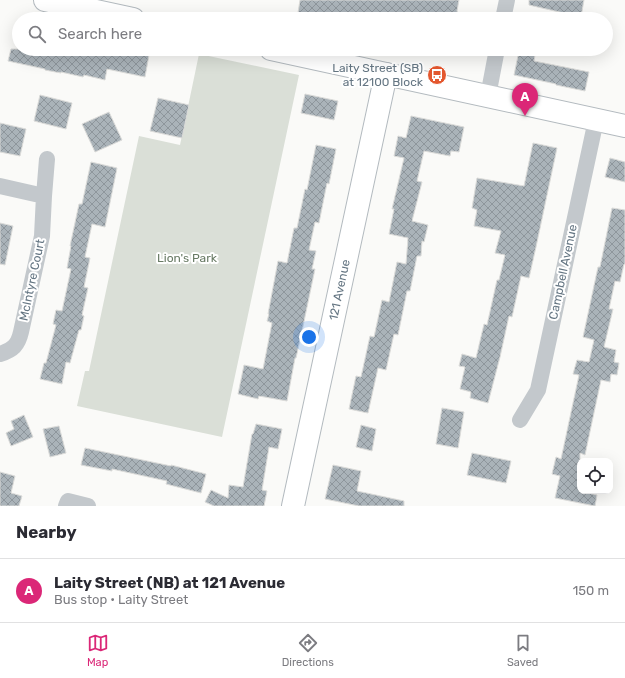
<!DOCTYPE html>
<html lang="en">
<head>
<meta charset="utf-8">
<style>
	body { margin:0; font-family:Rubik,sans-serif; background:#f7f7f7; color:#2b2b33 }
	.controls { position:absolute; right:12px; bottom:12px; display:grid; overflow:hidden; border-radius:8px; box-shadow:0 4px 16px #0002 }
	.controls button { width:36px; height:36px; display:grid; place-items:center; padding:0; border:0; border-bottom:1px solid #e1e1e2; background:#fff; color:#2b2b33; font:20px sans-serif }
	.you { position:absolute; left:309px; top:337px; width:14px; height:14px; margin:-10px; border:3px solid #fff; border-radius:50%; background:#1a73e8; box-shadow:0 0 0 6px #1a73e833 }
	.badge { display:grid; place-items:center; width:26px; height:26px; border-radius:50%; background:#db2777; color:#fff; font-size:13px; font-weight:700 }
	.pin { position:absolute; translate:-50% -33px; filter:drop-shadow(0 1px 2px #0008) }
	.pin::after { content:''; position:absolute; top:21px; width:14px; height:12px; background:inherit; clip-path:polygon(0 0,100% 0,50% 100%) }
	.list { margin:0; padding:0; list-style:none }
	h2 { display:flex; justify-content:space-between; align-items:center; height:52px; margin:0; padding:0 16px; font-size:17px }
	h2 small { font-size:13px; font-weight:400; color:#7c7c81 }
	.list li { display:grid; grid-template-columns:26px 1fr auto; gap:12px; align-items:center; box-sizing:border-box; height:64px; padding:0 16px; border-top:1px solid #e1e1e2 }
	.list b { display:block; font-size:15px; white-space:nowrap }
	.list p { margin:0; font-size:13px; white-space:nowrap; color:#7c7c81 }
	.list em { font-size:13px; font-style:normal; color:#7c7c81 }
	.icon { flex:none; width:22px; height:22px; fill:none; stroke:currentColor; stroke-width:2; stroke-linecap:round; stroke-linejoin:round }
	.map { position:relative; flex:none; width:625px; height:506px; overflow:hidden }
	.search { position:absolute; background:#fff; box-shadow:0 4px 16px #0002; left:12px; right:12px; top:12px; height:44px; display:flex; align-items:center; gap:10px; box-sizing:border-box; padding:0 14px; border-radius:22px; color:#7c7c81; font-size:15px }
	.sheet { height:116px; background:#fff }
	nav { display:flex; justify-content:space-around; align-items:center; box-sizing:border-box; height:56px; border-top:1px solid #e1e1e2; background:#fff; font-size:11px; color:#7c7c81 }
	nav a { display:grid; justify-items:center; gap:2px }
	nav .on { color:#db2777 }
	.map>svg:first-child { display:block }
	.park { fill:#dadfd7 }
	.building { fill:url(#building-cross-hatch); stroke:#dcdcda }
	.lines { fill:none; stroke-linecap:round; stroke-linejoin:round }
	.secondary-casing { stroke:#b3babf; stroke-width:24 }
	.street { stroke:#c3c8cc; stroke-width:16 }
	.secondary { stroke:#fff; stroke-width:22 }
	.labels { text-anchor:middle; stroke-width:4; stroke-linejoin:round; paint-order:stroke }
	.poi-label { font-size:12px; fill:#657683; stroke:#fff; text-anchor:end }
	.park-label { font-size:12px; fill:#687a64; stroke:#fff }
	.street-label { font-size:12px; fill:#657683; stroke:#fff }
</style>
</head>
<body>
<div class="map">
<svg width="625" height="506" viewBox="0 0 625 506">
	<defs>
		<pattern id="building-cross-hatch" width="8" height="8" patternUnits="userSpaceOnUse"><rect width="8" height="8" fill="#aab3b9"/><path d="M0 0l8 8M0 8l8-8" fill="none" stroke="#8e969c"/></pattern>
	</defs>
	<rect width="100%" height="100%" fill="#fafaf8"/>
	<path class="park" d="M199,54l100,21 -77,362 -145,-31 8,-35h4l50,-235 41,9z"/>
	<path class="building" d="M300,0h159l-2,11 5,8h-165z
		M529,0h55l-3,17 -52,-12z
		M11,49h112l26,6 -4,22 -38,-8 -2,11 -21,-5 -1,2 -22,-5v1l-16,-3v-1l-37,-8z
		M519,51l16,4 -1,6 55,11 -4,19 -29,-6v-1l-42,-9z
		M305,94l33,7 -4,19 -33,-7z
		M40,95l32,8 -6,26 -32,-8z
		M158,98l31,7 -7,33 -32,-7z
		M109,112l13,28 -27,12 -13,-28z
		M411,116l53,11 -5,25 -8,-1 -1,5 -26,-5 -7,30 5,1 -10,39 16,4 -4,17 -2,-1 -1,15h-4l-7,35h-3l-9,44 -4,-1 -8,36 -8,-2 -10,45 -19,-4 7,-33 5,1 9,-41 4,1 8,-37 7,2 8,-40 9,2 2,-26 -19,-4 5,-25h-2l12,-51 -10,-2 4,-20 8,2z
		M0,123l26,6 -6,27 -20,-4z
		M533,143l24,5 -21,99 -7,31 -8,-2 -9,41 -3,-1 -9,41 -12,46 -18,-5 1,-6 -11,-3 5,-22 -6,-1 3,-12 14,4 8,-34 3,1 10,-45h2l6,-25 -10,-2 6,-22 -27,-5 3,-16 -5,-2 5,-30 47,8z
		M316,145l20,4 -7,35 -2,-1 -8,40 -4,-1 -6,28 7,1 -4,18h3l-13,62 -6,27h-1l-8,43 -28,-5 -1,3 -20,-5 6,-29 19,4 9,-46 -5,-2 2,-7h-1l10,-53 9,2 7,-35h3l8,-39 2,1z
		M610,158l15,4v20l-20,-5z
		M91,162l26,6 -12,59 -13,-3 -7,33 5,1 -6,29 4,1 -6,27 2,1 -3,14h-2l-9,33 -4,-1 -4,22 -22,-5 4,-16h2l10,-38 -3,-1 3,-14 6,1 9,-42 -4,-1 4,-22h-1l9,-42h3z
		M612,208l13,2v54h-1l-4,18 -5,-1 -6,28h4l-9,38 12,3 -2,12 5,1 -2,12 -6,-1 -1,8 -9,-2 -16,75 -5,-2v38l17,4 -2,11 -40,-8 5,-22 -8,-2 4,-17 5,2 18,-84 -6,-1 4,-14 12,2 5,-22 -11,-3 15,-70h2z
		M0,223l13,3 -8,39 -5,-1z
		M442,408l22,4 -6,36 -22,-4z
		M24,415l9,22 -22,9 -5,-13 8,-4 -3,-8z
		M256,424l26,5 -4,20 -9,-2 -7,43 5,1 -3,15h-50l-9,-4 6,-12 17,8 1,-13 14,2 9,-53h1z
		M361,425l15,4 -4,22 -16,-4z
		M59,426l7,27 -16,4 -7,-28z
		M85,448l86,18v-1l35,9 -5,19 -35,-9 1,-3 -55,-12v2l-31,-6z
		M472,453l39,8 -5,22 -39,-8z
		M333,465l28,6 -4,20 47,10v5h-45l-34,-7z
		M0,472l15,4 -4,17 11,3 -3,10h-19z"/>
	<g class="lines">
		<defs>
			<g id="secondary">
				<path d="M45,0l88,19"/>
				<path d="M271,49l354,77"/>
				<path id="s1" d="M293,506l93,-432"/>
			</g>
		</defs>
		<use href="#secondary" class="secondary-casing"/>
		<path class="street" d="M503,19l4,-19
			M488,96l9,-47
			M0,186l44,10
			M0,354c13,-4 18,-9 21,-22l21,-96 2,-40 3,-37
			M520,420l18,-30 58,-270
			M66,506l2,-5 20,5"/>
		<use href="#secondary" class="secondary"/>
	</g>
	<defs>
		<symbol id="bus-disc" viewBox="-11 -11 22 22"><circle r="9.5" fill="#e4572e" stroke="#fff"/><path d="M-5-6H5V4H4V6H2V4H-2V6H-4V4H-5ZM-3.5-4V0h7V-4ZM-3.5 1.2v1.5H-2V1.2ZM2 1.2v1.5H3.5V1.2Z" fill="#fff"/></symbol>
	</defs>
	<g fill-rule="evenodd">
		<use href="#bus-disc" x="426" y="64" width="22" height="22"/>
	</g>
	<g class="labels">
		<g class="poi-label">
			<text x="423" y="72">Laity Street (SB)<tspan x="423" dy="14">at 12100 Block</tspan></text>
		</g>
		<g class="park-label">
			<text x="187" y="262">Lion's Park</text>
		</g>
		<g class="street-label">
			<text transform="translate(563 272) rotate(-78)" y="4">Campbell Avenue</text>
			<text transform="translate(32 280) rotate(-78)" y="4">McIntyre Court</text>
			<text dy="4" stroke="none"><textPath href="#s1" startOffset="221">121 Avenue</textPath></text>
		</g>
	</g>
</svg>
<div class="controls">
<button><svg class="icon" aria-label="locate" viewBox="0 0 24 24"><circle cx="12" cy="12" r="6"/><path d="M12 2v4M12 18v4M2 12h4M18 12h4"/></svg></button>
</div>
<div class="you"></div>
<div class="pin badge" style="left:525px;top:116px">A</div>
<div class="search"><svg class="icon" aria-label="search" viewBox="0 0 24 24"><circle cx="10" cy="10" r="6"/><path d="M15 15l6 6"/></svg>Search here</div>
</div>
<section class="sheet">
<h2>Nearby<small></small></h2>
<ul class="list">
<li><span class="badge">A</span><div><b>Laity Street (NB) at 121 Avenue</b><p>Bus stop · Laity Street</p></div><em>150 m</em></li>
</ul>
</section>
<nav>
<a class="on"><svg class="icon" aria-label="map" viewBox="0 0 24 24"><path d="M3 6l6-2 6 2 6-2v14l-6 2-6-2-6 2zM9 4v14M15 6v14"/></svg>Map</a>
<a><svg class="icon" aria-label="directions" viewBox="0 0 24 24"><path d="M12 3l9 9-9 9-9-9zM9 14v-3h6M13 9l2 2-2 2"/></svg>Directions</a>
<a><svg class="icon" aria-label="saved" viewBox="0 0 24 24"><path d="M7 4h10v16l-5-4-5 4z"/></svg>Saved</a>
</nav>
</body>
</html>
